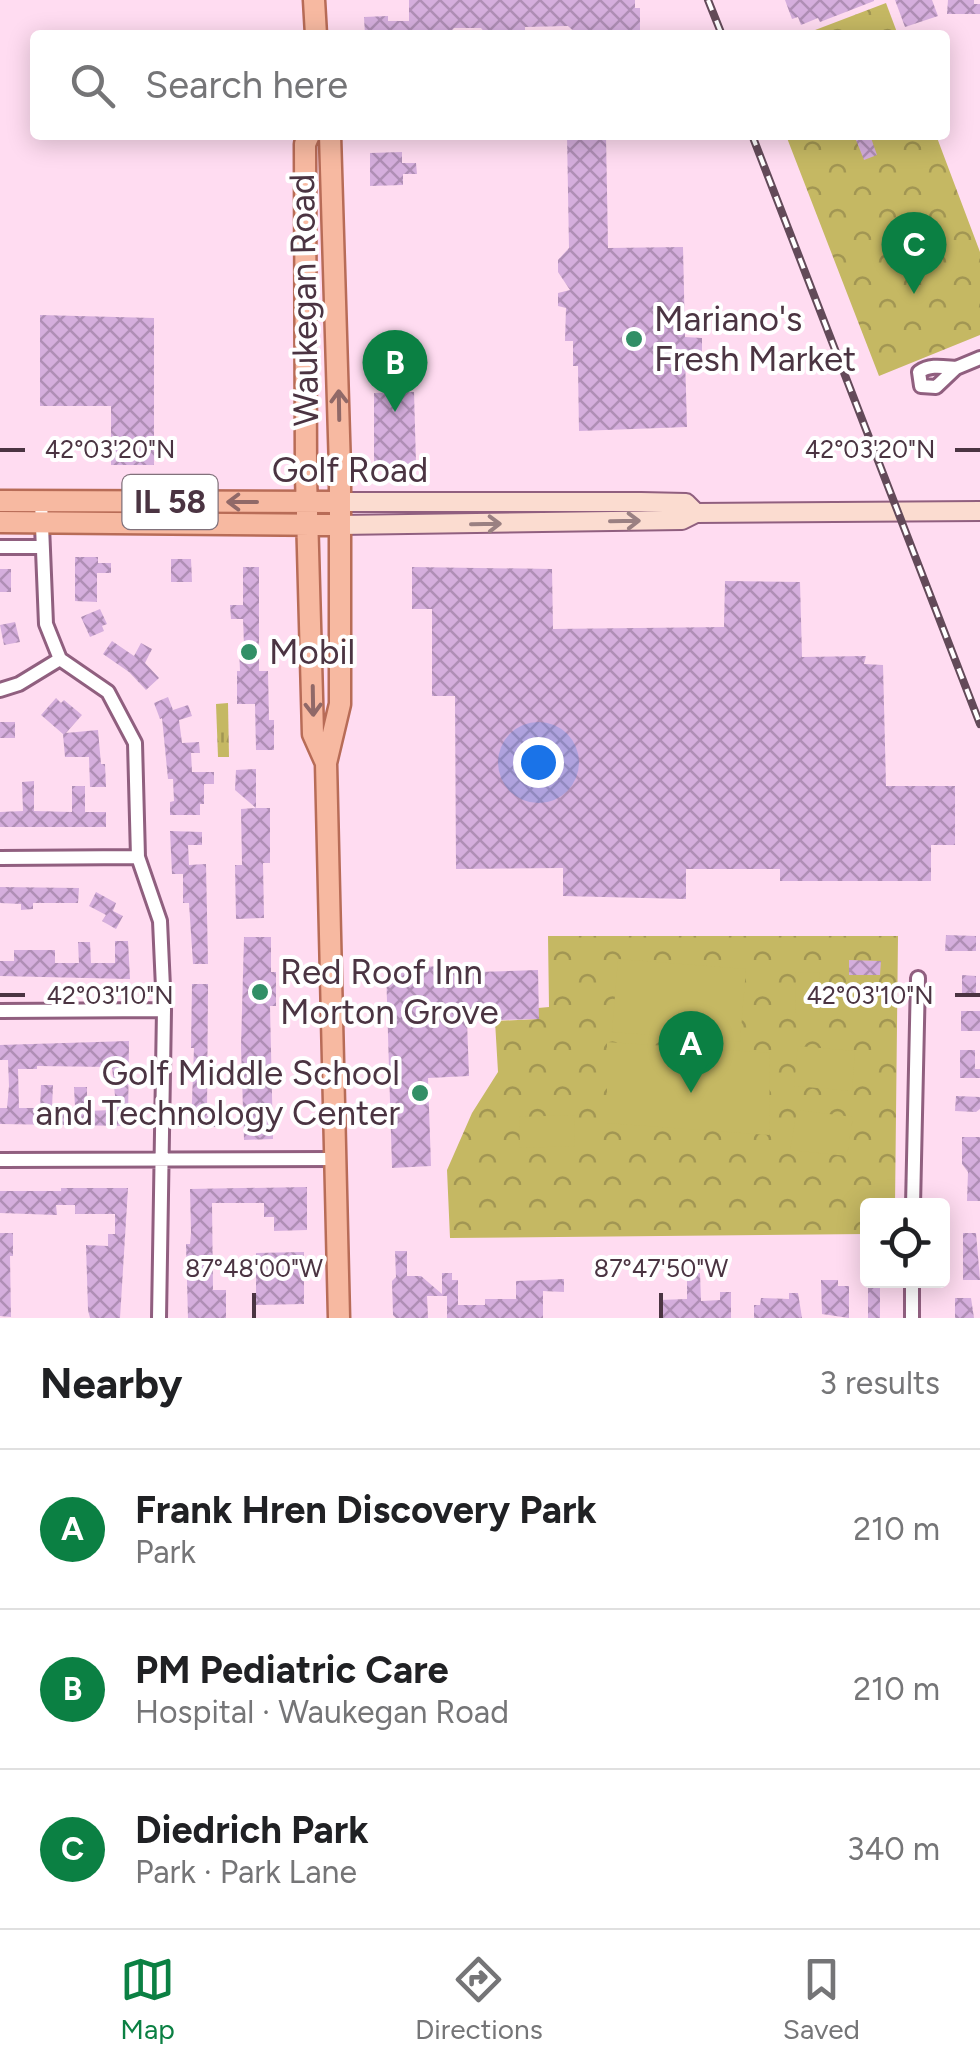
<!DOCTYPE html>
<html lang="en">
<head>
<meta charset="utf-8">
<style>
	body { margin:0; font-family:Figtree,sans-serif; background:#f2f2f2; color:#202124 }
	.controls { position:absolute; right:30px; bottom:30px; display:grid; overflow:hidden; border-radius:10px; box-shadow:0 5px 25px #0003 }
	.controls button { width:90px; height:90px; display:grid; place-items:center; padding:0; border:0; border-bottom:2px solid #e0e0e0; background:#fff; color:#202124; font:50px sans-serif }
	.you { position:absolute; left:538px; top:762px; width:35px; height:35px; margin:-25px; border:8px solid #fff; border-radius:50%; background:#1a73e8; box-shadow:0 0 0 15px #1a73e833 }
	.badge { display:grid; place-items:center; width:65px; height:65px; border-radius:50%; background:#0b8043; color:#fff; font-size:32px; font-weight:700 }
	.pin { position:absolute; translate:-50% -82px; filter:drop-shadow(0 2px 5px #0008) }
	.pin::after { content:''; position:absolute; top:52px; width:35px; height:30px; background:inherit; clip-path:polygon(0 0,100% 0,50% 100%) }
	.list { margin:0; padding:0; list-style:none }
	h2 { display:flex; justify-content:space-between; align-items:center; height:130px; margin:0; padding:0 40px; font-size:42px }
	h2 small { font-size:32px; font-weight:400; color:#757577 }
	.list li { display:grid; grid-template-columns:65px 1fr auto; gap:30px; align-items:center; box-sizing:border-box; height:160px; padding:0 40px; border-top:2px solid #e0e0e0 }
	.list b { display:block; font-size:38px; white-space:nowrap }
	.list p { margin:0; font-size:32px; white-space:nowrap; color:#757577 }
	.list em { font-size:32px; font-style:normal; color:#757577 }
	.icon { flex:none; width:55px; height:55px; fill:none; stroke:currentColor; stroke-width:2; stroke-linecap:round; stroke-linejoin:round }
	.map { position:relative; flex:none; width:980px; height:1318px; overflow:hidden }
	.search { position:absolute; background:#fff; box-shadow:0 5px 25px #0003; left:30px; right:30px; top:30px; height:110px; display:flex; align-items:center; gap:25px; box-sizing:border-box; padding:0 35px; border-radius:10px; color:#757577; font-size:38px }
	.sheet { height:610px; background:#fff }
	nav { display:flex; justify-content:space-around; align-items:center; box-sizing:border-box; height:140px; border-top:2px solid #e0e0e0; background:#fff; font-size:28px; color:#757577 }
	nav a { display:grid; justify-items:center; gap:5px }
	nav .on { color:#0b8043 }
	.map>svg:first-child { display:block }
	.grass { fill:url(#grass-tufts) }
	.park { fill:url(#park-crowns) }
	.pitch { fill:#c5b863 }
	.building { fill:url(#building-cross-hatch); fill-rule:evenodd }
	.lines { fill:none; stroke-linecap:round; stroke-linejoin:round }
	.minor-casing { stroke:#905f7f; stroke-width:18 }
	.secondary-casing { stroke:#905f7f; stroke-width:22 }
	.primary-casing { stroke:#b86c57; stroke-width:25 }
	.minor { stroke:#fff; stroke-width:12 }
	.secondary { stroke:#fbdcd0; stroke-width:18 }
	.primary { stroke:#f7b9a1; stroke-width:20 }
	.rail-casing { stroke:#634a59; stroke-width:8 }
	.rail { stroke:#fff; stroke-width:4; stroke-dasharray:11; stroke-linecap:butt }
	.oneway { stroke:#906968 }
	.oneway2 { stroke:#9a8082 }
	.ticks { fill:none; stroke:#4b3442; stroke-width:4 }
	.poi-dot { fill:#328f66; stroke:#fff; stroke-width:4 }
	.labels { text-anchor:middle; stroke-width:8; stroke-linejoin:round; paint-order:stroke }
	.shield { fill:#fff; stroke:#81717b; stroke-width:2.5 }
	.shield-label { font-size:32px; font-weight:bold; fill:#4b3442 }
	.street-label { font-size:35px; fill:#4b3442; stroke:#fff }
	.poi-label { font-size:35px; fill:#4b3442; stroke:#fff; text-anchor:start }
	.ticks-label { font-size:25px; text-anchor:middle; fill:#4b3442; stroke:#fff; stroke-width:8; stroke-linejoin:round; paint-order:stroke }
</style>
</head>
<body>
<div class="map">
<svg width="980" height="1318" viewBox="0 0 980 1318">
	<defs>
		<pattern id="grass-tufts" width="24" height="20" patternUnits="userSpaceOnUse" patternTransform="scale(2.5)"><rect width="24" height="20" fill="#c5b863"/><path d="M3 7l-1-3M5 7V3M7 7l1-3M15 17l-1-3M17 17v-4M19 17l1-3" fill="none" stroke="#a29653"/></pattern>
		<pattern id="park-crowns" width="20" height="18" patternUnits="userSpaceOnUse" patternTransform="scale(2.5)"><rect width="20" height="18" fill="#c5b863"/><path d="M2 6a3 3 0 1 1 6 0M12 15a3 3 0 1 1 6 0" fill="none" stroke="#a29653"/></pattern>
		<pattern id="building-cross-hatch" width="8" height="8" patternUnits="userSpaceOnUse" patternTransform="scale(2.5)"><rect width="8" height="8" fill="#d5aedd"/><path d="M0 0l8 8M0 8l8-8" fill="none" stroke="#af8eb5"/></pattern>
	</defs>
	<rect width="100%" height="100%" fill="#ffdcf1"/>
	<path class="grass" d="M228,703l1,54h-11l-2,-53z"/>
	<path class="park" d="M886,3l12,32h-96z
		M795,135h141l44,117v83l-101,41 -92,-238z
		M548,936h350l-3,269 -27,1 -1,28 -417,4 -3,-68 25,-57 26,-41 -3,-51 43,-2v-11l11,-1z"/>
	<path class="pitch" d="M618,959l128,10 -6,73 -128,-10z
		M796,972l24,1 -1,40h-24z
		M607,1042l163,11 -1,82 -162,-12z
		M798,1046l57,5 -3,40 -58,-5z
		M797,1110l56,7 -6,39 -57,-6z
		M574,1115l1,31 -55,2 -1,-31z"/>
	<path class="building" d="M409,0h226v8h5v27h-62l-10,-9 -43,1v8h-38l-6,-7h-27l-6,7h-83l-1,-18 24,-1v5h21z
		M785,0h89v1l-54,21 -2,-4 -17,7 -3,-8 -6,2z
		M895,0h37l6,16 -33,11z
		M948,0h26v4h6v10h-33z
		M567,135h39l2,113 75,-1 2,90 17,1v18h-17l2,71 -108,4 -1,-65h-5v-25h-8l1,-33 -8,-2v-13l12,-3 -12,-18v-12l11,-12z
		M854,135h16l7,20 -13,5z
		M402,152v11h14l1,11h-14v11l-33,1v-33z
		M40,315l114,3v147h-43v-59h-71z
		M414,392l2,72 -42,2v-73z
		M75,557h23v6h13v10h-14v29l-22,-1z
		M171,559h20l1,23h-21z
		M243,567h16v104h9l1,49h5v30h-18l-1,-46h-18v-33h3l-1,-24 5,-1 -1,-27h-12l-1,-14h13z
		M412,567l140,2 1,60 171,-2 1,-46 75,1 2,75 64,-1 -2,8 19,1 3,121h69v59h-24v36h-151v-12h-94v30l-123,-3v-28l-107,1 -1,-173h-23v-87h-20z
		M0,569h11v23h-11z
		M100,609l7,15 -5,2 2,5 -14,6 -9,-20z
		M15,622l5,20 -16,3 -4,-20z
		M112,641l22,15 7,-13 11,6 -7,14 14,15 -13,12 -17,-18 -26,-18z
		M168,697l5,13 15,-5 4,11 -13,4 3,23 17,-1 1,11h-9l1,19h22v12h-10v20h-4v11h-30v-13l4,-1 -1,-22h-5l-6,-61 -2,1 -6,-16z
		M56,698l5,5 3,-3 18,15 -16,18 32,-3 3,34h4l1,23h-16l-1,-30h-24l-2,-23 -22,-19z
		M0,722h15v16h-15z
		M256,769v39h14v55h-7l1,55 -28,1 -1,-54h7l-1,-56 15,-1 -21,-18 1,-20z
		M34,781v30l38,1v-26h13v26h21v15h-106v-15l23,-1 -1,-29z
		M170,831l32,1v13h-14l1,20 17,-1 2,100h-15l-4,-61h-6v-29h-11z
		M0,887l79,1 -1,15h-45v6l-12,1v-6l-21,-1z
		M96,892l20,11 -3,8 10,5 -7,13 -14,-8 4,-6 -17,-9z
		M946,935l30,1v15h-31z
		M244,937h27v35h5v34h-6l3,133 -29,1 -3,-93z
		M115,941h13l2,38 -130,-3v-15h14v-11h41v13h24l-1,-21h12l1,21h24z
		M849,960l32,1 -1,14h-31z
		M444,966v7l94,-3 1,49 -72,2 2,55 -41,2 3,88 -39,2 -6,-200z
		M962,975l14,1v18h-14z
		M192,984h16l-1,132 18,-1v12h-34l3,-79h-3z
		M961,1011h19v20h-19z
		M129,1041l-1,85 -128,-2v-16h7l2,-22 -1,-26h-8v-15zM37,1066l75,1 4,38h-4v5l-25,1v-24h-13l1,20 -23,1 1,-23h-12l-1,23h-21l-1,-39h19z
		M960,1050h15v19h5v9h-20z
		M956,1096l24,1v12l-4,3 -21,-1z
		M962,1137h18v64h-13l1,-29 -6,-8z
		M307,1187v43l-33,1v-14h-10v-14h-52l1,87h13v28h-38l-2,-74h4l1,-11 -1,-44z
		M61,1188h67l-8,130h-30l-2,-8 -2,-65 22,1v-12h7v-20h-40v-9h-19l1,10 -57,-2v-22h61z
		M0,1233h13v23h-3l1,61 -11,-1z
		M963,1233h13l4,47h-17z
		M395,1251h12v25h14l21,18v-21h10v7h6v25h27v-6h31v-18l48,-2v13l-21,-1v27h-96v-22h-20l1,22h-32l-3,-3 -1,-34 4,-4z
		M304,1252v52l-48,1v-52z
		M700,1273l1,28 19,-1v-8h11v26h-71l-1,-18 28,-1v-25z
		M821,1280h17v6h11v32l-27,-4z
		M868,1280h12v38h-12z
		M789,1293h9l4,25h-48v-13h6l1,-7 28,1z
		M955,1298h16l3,20h-19z"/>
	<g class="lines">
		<defs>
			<path id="minor" d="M956,368c-13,-1 -26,-4 -37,4l2,14 15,1 20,-19 24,-10
				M41,501l5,123 14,35 48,33 27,51 3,114 22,64 4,89 -5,308
				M0,547h40
				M0,690l19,-6 41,-25
				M0,858l138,-1
				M0,1011l164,-1
				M0,1160l335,-1
				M913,1206l5,-228
				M912,1318v-38"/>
			<path id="secondary" d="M340,502h301l45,1 10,10
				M340,525l342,-5 14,-7 284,-2"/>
			<path id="primary" d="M314,0l2,35
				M309,135l-4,9 1,332 7,258 13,29
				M330,135l10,334v235l-14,59 13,555
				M0,501l340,1
				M0,522l340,3"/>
		</defs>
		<use href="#minor" class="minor-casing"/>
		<use href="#secondary" class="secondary-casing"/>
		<use href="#primary" class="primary-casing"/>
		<use href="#minor" class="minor"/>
		<use href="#secondary" class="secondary"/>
		<use href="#primary" class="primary"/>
		<defs>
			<path id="rail" d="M708,0l14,35
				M752,135l228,589"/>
		</defs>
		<use href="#rail" class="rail-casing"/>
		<use href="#rail" class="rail"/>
	</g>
	<defs><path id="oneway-shaft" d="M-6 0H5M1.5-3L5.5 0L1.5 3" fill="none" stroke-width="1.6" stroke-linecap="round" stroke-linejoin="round" transform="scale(2.5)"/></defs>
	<g class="oneway">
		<use href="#oneway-shaft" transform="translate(339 405) rotate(-91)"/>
		<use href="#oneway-shaft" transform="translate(242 502) rotate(-180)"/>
		<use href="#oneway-shaft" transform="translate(313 701) rotate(89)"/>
	</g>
	<g class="oneway2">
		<use href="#oneway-shaft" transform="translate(625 521) rotate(-1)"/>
		<use href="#oneway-shaft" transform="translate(486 524) rotate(-1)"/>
	</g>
	<path class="ticks" d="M0,450h25M955,450h25M0,995h25M955,995h25M254,1293v25M661,1293v25"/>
	<g class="poi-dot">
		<circle cx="634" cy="339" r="10"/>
		<circle cx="249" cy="652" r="10"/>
		<circle cx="260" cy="992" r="10"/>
		<circle cx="420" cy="1093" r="10"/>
	</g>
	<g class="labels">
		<rect class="shield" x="122.5" y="475" width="95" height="54" rx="8"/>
		<g class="shield-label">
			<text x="170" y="513">IL 58</text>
		</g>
		<g class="street-label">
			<text transform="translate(304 300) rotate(-91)" y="12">Waukegan Road</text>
			<text x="350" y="482">Golf Road</text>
		</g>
		<g class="poi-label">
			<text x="654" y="331">Mariano's<tspan x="654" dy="40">Fresh Market</tspan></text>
			<text x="269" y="664">Mobil</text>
			<text x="280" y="984">Red Roof Inn<tspan x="280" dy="40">Morton Grove</tspan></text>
			<text x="400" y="1085" text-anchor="end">Golf Middle School<tspan x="400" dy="40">and Technology Center</tspan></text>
		</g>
	</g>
	<g class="ticks-label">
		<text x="110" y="458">42°03'20"N</text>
		<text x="870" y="458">42°03'20"N</text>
		<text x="110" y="1004">42°03'10"N</text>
		<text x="870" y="1004">42°03'10"N</text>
		<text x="254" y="1277">87°48'00"W</text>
		<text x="661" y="1277">87°47'50"W</text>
	</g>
</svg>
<div class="controls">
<button><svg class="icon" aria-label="locate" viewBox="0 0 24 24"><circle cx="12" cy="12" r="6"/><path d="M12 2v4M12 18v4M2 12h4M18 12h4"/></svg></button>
</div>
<div class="you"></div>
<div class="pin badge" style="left:691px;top:1093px">A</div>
<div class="pin badge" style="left:395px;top:412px">B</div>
<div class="pin badge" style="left:914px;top:294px">C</div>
<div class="search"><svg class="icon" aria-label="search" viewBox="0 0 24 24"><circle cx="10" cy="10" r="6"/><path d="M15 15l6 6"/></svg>Search here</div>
</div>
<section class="sheet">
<h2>Nearby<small>3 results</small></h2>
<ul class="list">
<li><span class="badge">A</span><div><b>Frank Hren Discovery Park</b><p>Park</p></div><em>210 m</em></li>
<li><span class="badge">B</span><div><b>PM Pediatric Care</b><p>Hospital · Waukegan Road</p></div><em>210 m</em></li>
<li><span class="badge">C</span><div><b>Diedrich Park</b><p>Park · Park Lane</p></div><em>340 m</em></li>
</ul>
</section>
<nav>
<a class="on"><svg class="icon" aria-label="map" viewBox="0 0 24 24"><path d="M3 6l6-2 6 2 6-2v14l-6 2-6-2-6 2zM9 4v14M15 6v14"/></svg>Map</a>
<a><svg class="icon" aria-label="directions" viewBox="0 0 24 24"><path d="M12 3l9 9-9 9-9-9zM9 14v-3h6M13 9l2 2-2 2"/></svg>Directions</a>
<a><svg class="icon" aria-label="saved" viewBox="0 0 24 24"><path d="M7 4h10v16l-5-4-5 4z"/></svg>Saved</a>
</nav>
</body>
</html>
